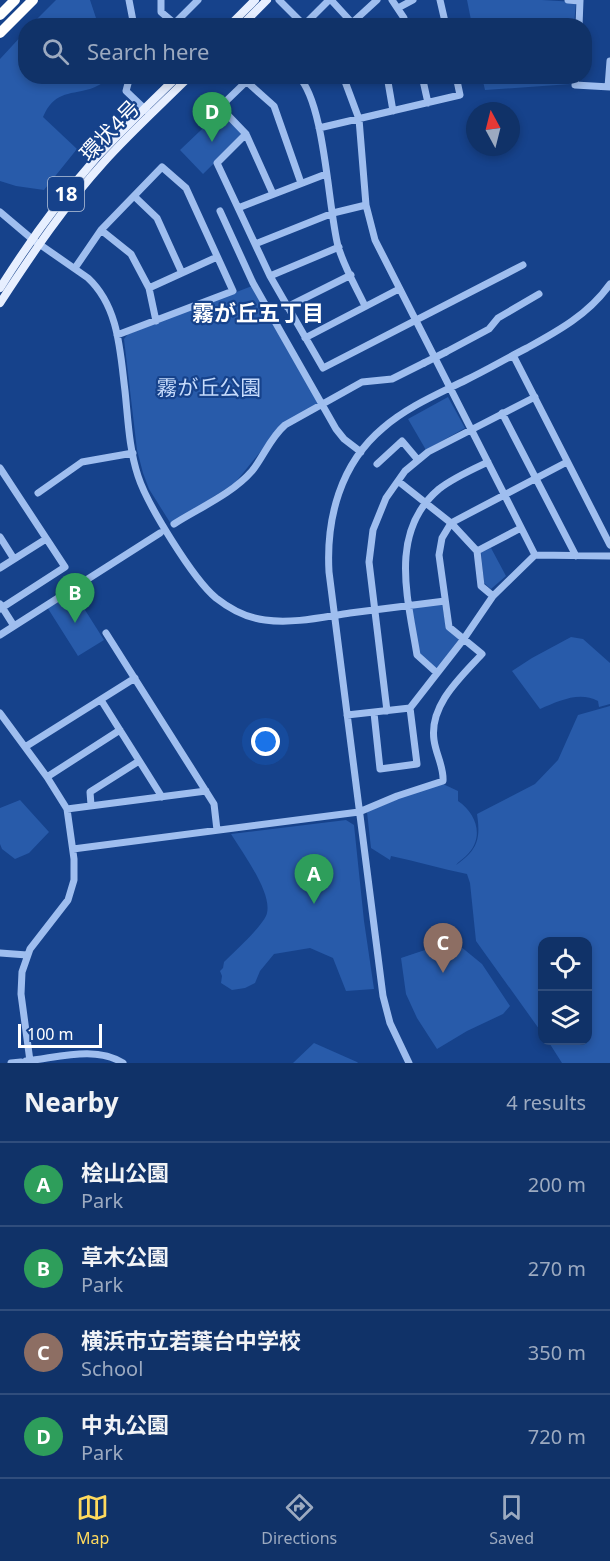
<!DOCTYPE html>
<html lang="en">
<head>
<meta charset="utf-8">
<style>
	body { margin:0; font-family:"Noto Sans","Noto Sans JP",sans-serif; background:#193a6e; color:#f1f3f6 }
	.controls { position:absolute; right:18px; bottom:18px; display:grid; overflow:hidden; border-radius:12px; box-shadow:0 3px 9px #0003 }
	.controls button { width:54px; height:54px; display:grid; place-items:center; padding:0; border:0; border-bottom:2px solid #304d7c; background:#103268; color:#f1f3f6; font:30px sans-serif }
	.compass { position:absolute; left:466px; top:102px; width:54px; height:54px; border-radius:50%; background:#103268; box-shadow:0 3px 9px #0003; rotate:353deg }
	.scale { position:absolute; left:18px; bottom:15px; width:84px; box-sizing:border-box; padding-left:6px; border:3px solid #fff; border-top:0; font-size:16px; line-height:21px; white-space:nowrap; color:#fff; -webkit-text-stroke:4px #16428b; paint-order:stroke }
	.you { position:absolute; left:266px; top:742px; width:21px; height:21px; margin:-15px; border:4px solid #fff; border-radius:50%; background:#1a73e8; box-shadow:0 0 0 9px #1a73e833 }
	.badge { display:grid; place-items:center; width:39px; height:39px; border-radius:50%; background:#ffda5d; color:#fff; font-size:20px; font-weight:700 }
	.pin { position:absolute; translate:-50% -50px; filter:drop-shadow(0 2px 3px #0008) }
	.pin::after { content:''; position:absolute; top:32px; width:21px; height:18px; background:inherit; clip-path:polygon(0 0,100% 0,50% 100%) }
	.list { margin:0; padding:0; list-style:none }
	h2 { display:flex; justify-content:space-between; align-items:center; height:78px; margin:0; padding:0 24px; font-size:26px }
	h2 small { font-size:20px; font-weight:400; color:#9caac0 }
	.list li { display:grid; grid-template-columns:39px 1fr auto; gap:18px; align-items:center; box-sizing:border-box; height:84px; padding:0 24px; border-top:2px solid #304d7c }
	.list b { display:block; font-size:22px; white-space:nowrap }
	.list p { margin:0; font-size:20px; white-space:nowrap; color:#9caac0 }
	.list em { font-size:20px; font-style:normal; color:#9caac0 }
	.icon { flex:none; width:33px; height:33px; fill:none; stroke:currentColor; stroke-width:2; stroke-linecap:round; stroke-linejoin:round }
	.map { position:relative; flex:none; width:610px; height:1063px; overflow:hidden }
	.search { position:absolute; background:#103268; box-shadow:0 3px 9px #0003; left:18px; right:18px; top:18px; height:66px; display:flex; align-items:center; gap:15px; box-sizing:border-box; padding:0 21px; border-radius:24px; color:#9caac0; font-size:22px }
	.sheet { height:414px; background:#103268 }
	nav { display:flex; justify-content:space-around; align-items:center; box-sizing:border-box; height:84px; border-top:2px solid #304d7c; background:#103268; font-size:16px; color:#9caac0 }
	nav a { display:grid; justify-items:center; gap:3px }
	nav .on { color:#ffda5d }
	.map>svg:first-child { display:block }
	.green { fill:#285baa }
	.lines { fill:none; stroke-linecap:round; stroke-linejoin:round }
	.minor { stroke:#9fbeef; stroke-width:7 }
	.major { stroke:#e7efff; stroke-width:8 }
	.highway { stroke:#fff; stroke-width:10 }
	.minor-bridge { stroke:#9fbeef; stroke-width:7 }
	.labels { text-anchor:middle; stroke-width:4.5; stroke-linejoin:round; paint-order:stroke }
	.shield { fill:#16428b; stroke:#b9c6dc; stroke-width:1.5 }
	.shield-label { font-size:20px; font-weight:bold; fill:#fff }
	.street-label { font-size:21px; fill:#fff; stroke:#16428b }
	.park-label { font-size:21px; fill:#c5dafb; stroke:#16428b }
	.neighbourhood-label { font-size:22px; font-weight:bold; fill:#fff; stroke:#16428b }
</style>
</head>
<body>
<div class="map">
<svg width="610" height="1063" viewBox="0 0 610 1063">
	<rect width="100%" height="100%" fill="#16428b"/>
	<path class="green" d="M56,0h34l8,24 -3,2 -64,-1z
		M467,0h75l34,2 -2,23h-102z
		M25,32l1,44h81l1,4c-6,3 -12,7 -18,9 -23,6 -36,3 -47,28l34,32 -33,41 -28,-4 -16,-5v-122z
		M482,77v-1l89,1v7l-86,6z
		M220,112l24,22 -41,40 -23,-24z
		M252,286l68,118 -23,13 -32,29 -30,37 -64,41 -22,-35 -6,-16 -6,-23 -13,-111 4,-5z
		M448,397l17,31 -39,22 -18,-31z
		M491,548l15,28 -15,13 -7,-6 -3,-31z
		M73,591l31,49 -26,16 -31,-49z
		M442,603l4,25 13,11 -22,30 -18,-15 -7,-46z
		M571,637l12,2 27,24v41l-11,3 -1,-6c-19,-10 -39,0 -58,8l-28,-38 20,-13z
		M610,706v357h-48l-14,-22 40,-1v-98h-46v91l-66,-92 -6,-58 -3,-9c-26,-5 -51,-13 -76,-18l-1,4 -19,-12 -4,-36 45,-19 31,-9 15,7v10c19,13 27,37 8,55 -3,3 -8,6 -10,9 21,-15 25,-25 21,-51l58,-30 23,-24 20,-45z
		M20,800l29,32 -20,21 -14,6 -13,-10 -2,-5v-36z
		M346,820l8,5 10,96 10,68 -28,2 -13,-33 -23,-10 -36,6 -14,17 -5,12 -10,5 -13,2 -11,-7 1,-7 -2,-5 3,-3 1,-6c9,-9 41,-38 43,-49 5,-21 -25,-61 -36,-79z
		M460,946l22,18 28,42 -7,8 -36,17 -30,18 -20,-31 -11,-24 -5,-36 27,-9z
		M314,1043l43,19 1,1h-65z"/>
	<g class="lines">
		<path class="minor" d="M129,0l5,26
			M161,0v12l13,11
			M279,0l26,26
			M331,0l24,26
			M392,0l12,18 2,8
			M440,0l6,26
			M568,0l12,1
			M398,8l15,-8
			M353,22l24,-22
			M172,26l26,-26
			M303,26l26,-26
			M579,26l1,-26
			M130,76l-4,15 21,20
			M252,76l-32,31 26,27 27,60
			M298,76c27,26 30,132 40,170 6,21 18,41 27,60
			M343,76l16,43 7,86 9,35 160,315
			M387,76l6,35
			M422,76l6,27
			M576,76l-1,9 35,2
			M247,82l27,24 27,77
			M608,87l2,-26
			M319,128l141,-33 -4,-19
			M246,134l-29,29 53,113 53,92 200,-103
			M134,196l23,22 25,55
			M238,208l88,-34
			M220,211l33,72 83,146 8,10 17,13
			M0,212l32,27 56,39c31,29 32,73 37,113 3,28 4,58 13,85 9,28 55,103 78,122 14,11 31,20 49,22 28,4 58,-3 85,-7 32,-4 63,-8 95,-12
			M101,230l30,24 18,34 7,33
			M255,244l78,-31 33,-8
			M75,268l26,-38 61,-63 24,21 47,103 -116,44
			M270,276l69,-29
			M149,288l68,-31
			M287,307l64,-32
			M305,338l94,-49
			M446,352l43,-23 9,-11 41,-24
			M513,355l97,190
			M502,413l74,143
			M377,464l25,-23 16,19
			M0,468l65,99 -65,42
			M398,481l53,42 26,28
			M38,493l44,-31 51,-9
			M174,524c25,-16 58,-30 78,-53 12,-15 18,-33 33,-46l77,-43 30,-3 32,-16
			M0,537l14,22
			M0,568l46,-29
			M493,596l-12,-10 -4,-35 44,-23
			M0,604l14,22
			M106,633l108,171 3,26
			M0,635l160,-102
			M437,673l-20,-18c-9,-56 -29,-123 22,-166 14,-11 32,-19 49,-27
			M101,700l61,97
			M387,711l-18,-149 4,-32 13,-32 19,-27 23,-19 107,-55
			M0,713l47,64 20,32 7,50v21l-6,20 -38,49 -8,23 -1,22 9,67
			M374,713l6,56 37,-5 -7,-56 53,-68 30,-44 42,-41 75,1
			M347,715l63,-7
			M25,747l110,-69
			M47,777l73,-47
			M91,805l-1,-13 49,-31
			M67,809l139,-18
			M73,849l286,-37 38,-16 46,-15c1,-14 -7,-26 -9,-41 -5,-35 27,-63 48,-86l-33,-27 -10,-72 3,-17 9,-15 116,-61
			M0,953l27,2
			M26,1061c31,-3 69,-16 97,2
			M409,1063l-19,-40 -7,-27 -54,-424c-3,-53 11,-108 54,-144 24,-21 55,-34 83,-48 21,-10 41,-22 61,-32 31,-17 62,-34 83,-64"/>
		<path class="major" d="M229,26l26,-26
			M241,26l26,-26
			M0,288c29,-46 60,-89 96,-130 26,-28 54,-55 82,-82
			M0,303c32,-49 65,-98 104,-141 27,-30 57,-57 86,-86"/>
		<path class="highway" d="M0,15l15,-15
			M0,33l33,-33"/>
		<path class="minor-bridge" d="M424,363l22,-11
			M11,1063l10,-1"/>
	</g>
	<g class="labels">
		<rect class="shield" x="48" y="177" width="36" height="34" rx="4.5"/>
		<g class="shield-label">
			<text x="66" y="201">18</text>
		</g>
		<g class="street-label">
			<text transform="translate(110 131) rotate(-46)" y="7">環状4号</text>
		</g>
		<g class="park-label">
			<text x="209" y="395">霧が丘公園</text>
		</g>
		<g class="neighbourhood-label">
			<text x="258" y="321">霧が丘五丁目</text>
		</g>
	</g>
</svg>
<div class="controls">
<button><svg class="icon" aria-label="locate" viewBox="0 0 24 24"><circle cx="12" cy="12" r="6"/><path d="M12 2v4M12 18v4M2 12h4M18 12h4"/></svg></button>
<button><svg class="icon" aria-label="layers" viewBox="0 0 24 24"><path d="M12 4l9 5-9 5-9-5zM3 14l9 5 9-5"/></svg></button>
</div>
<svg class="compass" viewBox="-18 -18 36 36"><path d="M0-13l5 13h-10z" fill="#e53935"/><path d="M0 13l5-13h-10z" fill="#9caac0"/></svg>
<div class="scale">100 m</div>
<div class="you"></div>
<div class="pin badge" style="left:314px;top:904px;background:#2e9e5b">A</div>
<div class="pin badge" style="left:75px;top:623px;background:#2e9e5b">B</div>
<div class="pin badge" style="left:443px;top:973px;background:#8d6e63">C</div>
<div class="pin badge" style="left:212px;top:142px;background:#2e9e5b">D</div>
<div class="search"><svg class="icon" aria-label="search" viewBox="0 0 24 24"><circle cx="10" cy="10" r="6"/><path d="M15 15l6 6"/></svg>Search here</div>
</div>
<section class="sheet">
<h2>Nearby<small>4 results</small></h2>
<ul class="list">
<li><span class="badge" style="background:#2e9e5b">A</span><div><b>桧山公園</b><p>Park</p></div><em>200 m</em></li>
<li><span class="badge" style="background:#2e9e5b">B</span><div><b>草木公園</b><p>Park</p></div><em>270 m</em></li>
<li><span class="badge" style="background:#8d6e63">C</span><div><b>横浜市立若葉台中学校</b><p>School</p></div><em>350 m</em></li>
<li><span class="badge" style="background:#2e9e5b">D</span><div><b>中丸公園</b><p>Park</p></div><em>720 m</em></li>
</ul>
</section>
<nav>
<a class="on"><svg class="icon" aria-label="map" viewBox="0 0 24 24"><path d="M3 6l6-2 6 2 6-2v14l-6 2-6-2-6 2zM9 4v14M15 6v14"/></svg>Map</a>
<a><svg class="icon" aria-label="directions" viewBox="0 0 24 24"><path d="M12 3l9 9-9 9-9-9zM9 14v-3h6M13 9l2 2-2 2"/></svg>Directions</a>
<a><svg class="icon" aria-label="saved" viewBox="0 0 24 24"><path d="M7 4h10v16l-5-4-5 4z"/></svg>Saved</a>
</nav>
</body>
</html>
